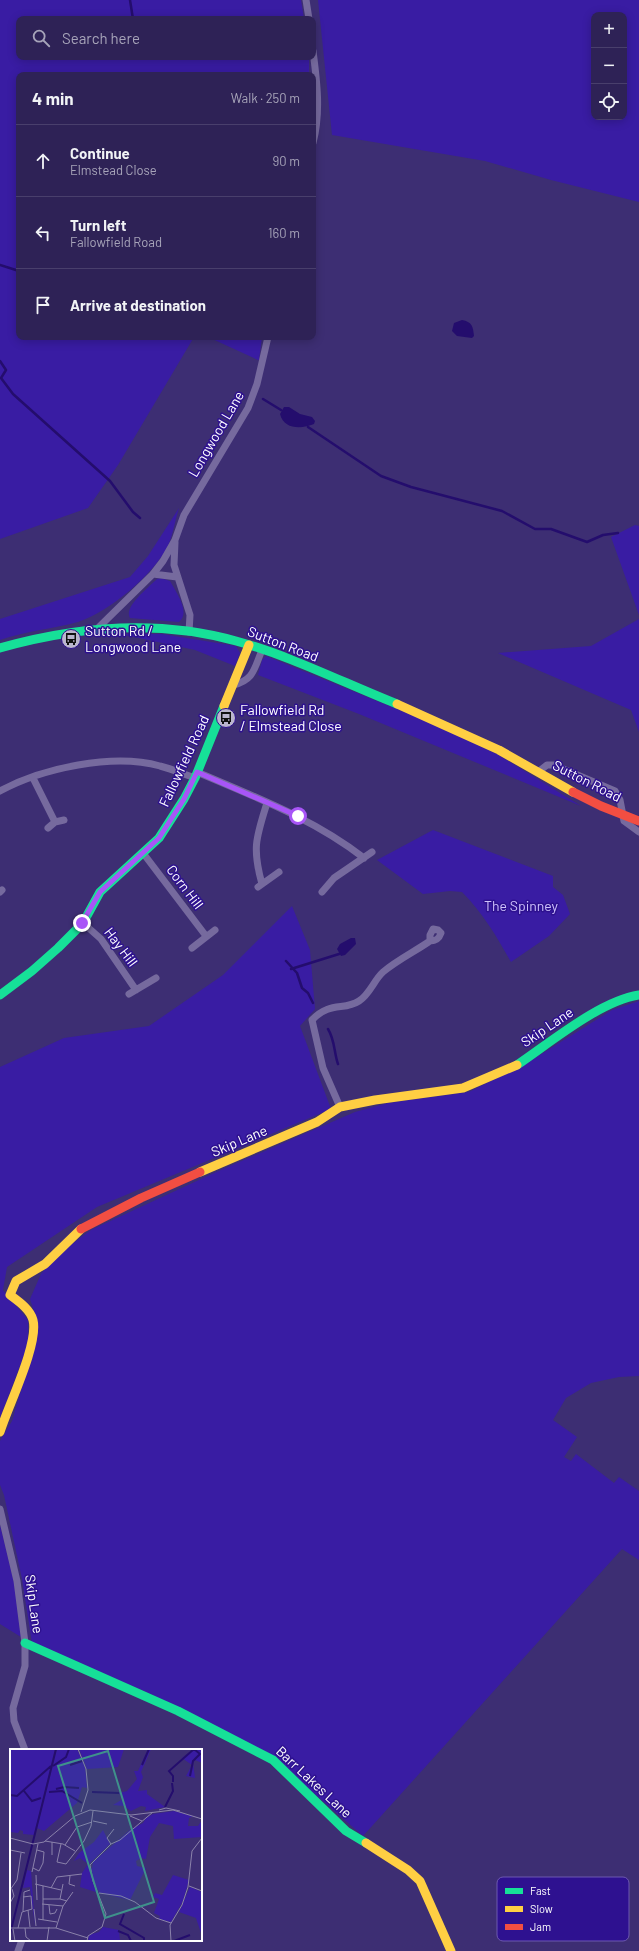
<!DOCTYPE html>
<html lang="en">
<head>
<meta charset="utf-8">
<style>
	body { margin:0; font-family:Barlow,sans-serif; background:#3a2f60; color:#f1f3f6 }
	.controls { position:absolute; right:12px; top:12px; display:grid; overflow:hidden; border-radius:8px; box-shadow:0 2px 10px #0003 }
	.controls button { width:36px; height:36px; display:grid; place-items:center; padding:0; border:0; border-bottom:1px solid #493f6c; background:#2e2256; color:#f1f3f6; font:20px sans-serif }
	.stop { position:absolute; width:12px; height:12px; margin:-9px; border:3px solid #a855f7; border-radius:50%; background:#fff }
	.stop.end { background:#a855f7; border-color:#fff; box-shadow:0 1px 4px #0008 }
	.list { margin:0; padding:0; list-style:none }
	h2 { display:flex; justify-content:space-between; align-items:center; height:52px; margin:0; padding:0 16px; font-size:17px }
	h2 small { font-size:13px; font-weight:400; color:#a7a4b9 }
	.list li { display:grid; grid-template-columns:26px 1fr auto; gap:12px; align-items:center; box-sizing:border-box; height:72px; padding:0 16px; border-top:1px solid #493f6c }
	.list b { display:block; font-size:15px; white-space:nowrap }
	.list p { margin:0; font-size:13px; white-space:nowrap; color:#a7a4b9 }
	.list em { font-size:13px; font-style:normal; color:#a7a4b9 }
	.icon { flex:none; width:22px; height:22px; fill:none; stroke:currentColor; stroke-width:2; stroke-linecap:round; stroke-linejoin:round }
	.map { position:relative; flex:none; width:639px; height:1951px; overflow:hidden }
	.search { position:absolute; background:#2e2256; box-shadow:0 2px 10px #0003; left:16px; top:16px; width:300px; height:44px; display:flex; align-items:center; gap:10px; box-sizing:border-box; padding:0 14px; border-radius:8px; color:#a7a4b9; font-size:15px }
	.panel { position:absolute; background:#2e2256; box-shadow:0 2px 10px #0003; left:16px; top:72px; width:300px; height:268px; border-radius:8px }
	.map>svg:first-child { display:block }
	.green { fill:#391ca3; fill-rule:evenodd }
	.water { fill:#240d6d }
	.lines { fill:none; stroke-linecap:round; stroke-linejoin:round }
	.stream { stroke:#240d6d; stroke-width:2.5 }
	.street { stroke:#766a9e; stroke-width:7 }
	.fast { stroke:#16e098; stroke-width:9 }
	.slow { stroke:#ffcf43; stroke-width:9 }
	.jam { stroke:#f24e42; stroke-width:9 }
	.route { stroke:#a855f7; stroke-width:5 }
	.labels { text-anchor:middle; stroke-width:3; stroke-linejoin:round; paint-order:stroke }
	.street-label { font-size:14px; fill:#fff; stroke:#2e1190 }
	.poi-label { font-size:14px; fill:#fff; stroke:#2e1190; text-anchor:start }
	.park-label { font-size:14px; fill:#cfc3fd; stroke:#2e1190 }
	.inset-river { fill:none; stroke:#240d6d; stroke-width:2 }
	.inset-road { fill:none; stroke:#8b82ab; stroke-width:1 }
	.view { fill:#3f918b; fill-opacity:0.15; stroke:#3f918b; stroke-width:2 }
	.inset-edge { fill:none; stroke:#fff; stroke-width:2 }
	.key { fill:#2e1190; stroke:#6d58b1; stroke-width:1 }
	.key-label { font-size:11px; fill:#fff }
</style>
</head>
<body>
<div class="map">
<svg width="639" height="1951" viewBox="0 0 639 1951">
	<rect width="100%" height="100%" fill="#3d2e73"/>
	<path class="green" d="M0,0h301l3,19h-285v38h290v18h-290v262h175l-76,128 -30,43 -88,31z
		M318,0h321v202l-88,-22 -66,-19 -153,-26zM594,15h30v102h-30z
		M208,337h54l-3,23h-1z
		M179,508c-4,12 -6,27 -11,38 -15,29 -59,66 -90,76 -26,7 -53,9 -78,18v-21l130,-42 18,-21z
		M635,525l4,1v89l-28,-78z
		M161,578l9,3c6,11 21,31 9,41l-49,-4c-7,-11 19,-31 27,-39z
		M639,619v113l-8,-22 -133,-57 93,-7z
		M120,634h42l74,12 4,7 -5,13 -40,-16z
		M266,656l158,64 73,34 84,52 -222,-92 -101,-39 4,-15z
		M433,830l120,46v11l10,8 7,19 -21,22 -38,26c-14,-25 -28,-49 -49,-70l-12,-1 -27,3 -46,-34z
		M292,906l18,44 5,59 -15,17 31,83 -234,98 -90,60 -4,23 25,30v25l-28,73v-351l64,-29 85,-12 74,-51z
		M639,1001v375l-20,1 -28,6 -25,15 -13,22 24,17 -13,20 7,4 5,-7 38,29 5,-6 20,14v69l-17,-11 -259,287 -61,-53 -58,-42 -91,-46 -121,-52 -10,-64 -18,-84 -4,-10v-44l12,-20 21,-72 4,-29 -7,-21 11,-25 16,-19 34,-25 123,-57 141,-61 33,-9 81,-11 58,-29 85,-53z
		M0,1525l14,57 7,55 -21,-13z"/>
	<path class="water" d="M462,320c10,2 11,6 12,16l-2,2 -15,-2 -5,-5 2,-8z
		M284,407h5l11,7 12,3 3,4 -1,3c-12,5 -30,6 -34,-10z
		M351,938h4l1,6 -11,11 -4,1 -4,-7 3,-5z"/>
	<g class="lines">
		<path class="stream" d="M130,0l3,19
			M0,265l19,6
			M0,361l6,9 -5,8 12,16 97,87 23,31 7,6
			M263,399l18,11
			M308,427l73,49 30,11 91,24 33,18h16l36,13 16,-7 15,-2
			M286,961l11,12 5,15 6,5 5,10
			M291,969l48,-15
			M328,1029c7,11 6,24 10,35"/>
		<path class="street" d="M306,0l3,19
			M313,51c4,31 8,61 0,92
			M175,542l-1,23 16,50 -1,17
			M153,574l24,3
			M99,627l54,-53 10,-13 12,-21 9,-25 64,-107 9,-24 11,-47
			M233,685c21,-5 21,-16 29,-35
			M197,772c58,25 117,47 167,86
			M538,772l9,-7h7l61,26 5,9 4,21 15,11
			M33,778l22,44
			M0,791c42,-23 113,-38 160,-25 12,3 23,8 35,12
			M48,828l7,-6 9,-2
			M143,853l63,83
			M262,884c-10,-36 -6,-46 5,-81
			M258,887l21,-15
			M0,892l2,-2
			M322,892l12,-14 38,-26
			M83,923l18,16 35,51
			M192,948l23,-18
			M129,994l27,-16
			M340,1107l-17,-39 -11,-48c18,-19 32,-9 47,-19 11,-7 15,-21 24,-29 14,-12 31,-20 47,-31v-6l3,-6 5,1 3,3c-2,6 -5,8 -11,8
			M0,1509l17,72 8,62v23l-12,42 1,13 11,29
			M18,1951l4,-11"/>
		<path class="fast" d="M0,648c78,-22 157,-29 236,-7 55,15 108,42 161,63
			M0,995l32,-24 26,-23 25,-25 17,-31 59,-54 25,-39 11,-21 29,-72
			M517,1065c34,-23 83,-64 122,-70
			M25,1643l153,68 95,49 73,71 20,12"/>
		<path class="slow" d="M397,704l102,46 74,42
			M224,706l25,-61
			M200,1172l117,-50 23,-15 35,-7 88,-12 54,-23
			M0,1432c8,-26 39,-88 33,-112 -3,-11 -15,-19 -23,-25l6,-14 29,-17 36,-35
			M366,1843l42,27 12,11 31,70"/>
		<path class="jam" d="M573,792l28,14 38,15
			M81,1229l60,-31 59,-26"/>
	</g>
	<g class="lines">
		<path class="route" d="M82,923l18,-31 59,-54 25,-39 13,-27 101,44"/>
	</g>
	<defs>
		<symbol id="bus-disc" viewBox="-11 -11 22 22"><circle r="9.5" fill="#bbb6ce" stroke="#2e1190"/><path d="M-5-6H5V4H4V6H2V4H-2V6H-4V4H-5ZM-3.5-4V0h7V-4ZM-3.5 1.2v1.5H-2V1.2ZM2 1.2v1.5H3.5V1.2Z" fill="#111"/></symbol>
	</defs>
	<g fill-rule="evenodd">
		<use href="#bus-disc" x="60" y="628" width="22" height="22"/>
		<use href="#bus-disc" x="215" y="707" width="22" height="22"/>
	</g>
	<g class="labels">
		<g class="street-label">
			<text transform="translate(216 434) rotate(-60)" y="5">Longwood Lane</text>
			<text transform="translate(283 644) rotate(21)" y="5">Sutton Road</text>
			<text transform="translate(184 761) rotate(-65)" y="5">Fallowfield Road</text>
			<text transform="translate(587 781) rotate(27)" y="5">Sutton Road</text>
			<text transform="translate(185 887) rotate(53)" y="5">Corn Hill</text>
			<text transform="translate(121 947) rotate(53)" y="5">Hay Hill</text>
			<text transform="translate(547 1027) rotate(-34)" y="5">Skip Lane</text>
			<text transform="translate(239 1141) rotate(-23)" y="5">Skip Lane</text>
			<text transform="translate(34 1604) rotate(82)" y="5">Skip Lane</text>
			<text transform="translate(314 1782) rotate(43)" y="5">Barr Lakes Lane</text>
		</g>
		<g class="poi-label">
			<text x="85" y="636">Sutton Rd /<tspan x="85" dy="16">Longwood Lane</tspan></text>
			<text x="240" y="715">Fallowfield Rd<tspan x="240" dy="16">/ Elmstead Close</tspan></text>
		</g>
		<g class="park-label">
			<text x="521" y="911">The Spinney</text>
		</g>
	</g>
	<g transform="translate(10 1749)">
		<rect width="192" height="192" fill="#3d2e73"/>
		<path d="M0,0h45l-21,86 -11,-1v-3l-3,-1 -2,3 -8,-1zM47,0h20l8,17 2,22 -5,-1 -5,16 -33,28 -7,-3zM69,0h45l-6,18 -31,2zM138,0h3l-10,23 2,5 -5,14 9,-1v4l18,13 -20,4 1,-4 -5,-1 -10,5 -7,-5 -11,-1 10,-6 -4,-6 8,-2 10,-12 -3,-8h4zM184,0h8v14l-7,-3 -2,3 2,15 -9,-2 6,-11 -10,-7zM164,62l19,5 -4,2 -1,8h10l4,-6v17l-28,2 -1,-13 -14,-3 -9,14 -4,22 -5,-1 -5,3 1,5 9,2 -16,32 -30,-7 -8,-13 7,13 -19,-6 2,-14 6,-9 -8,-6 -6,3 5,-8 15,-11 9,-12 7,14 -21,20 3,5 1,-7 37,-32 13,-7 3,-5 7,-4zM17,121l4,1 4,55 -5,-39 -7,1zM163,126l16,5 -6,21 -12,21 -12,-3 1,-3 -6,-3 5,-14 -6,-2 2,-4 7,2zM180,138l12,5v44l-6,-18 -17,-6zM93,178l16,3 1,11h-32l1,-6 10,-3z" fill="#391ca3"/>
		<path class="inset-river" d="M60,16l12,-4M132,16l7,-16M43,17l13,-9 3,-8M180,27l3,-15 7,-7 -6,-5M163,33v-6l-4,-5 25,-22M46,40l8,-2 15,1M14,42l8,10 9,-3M39,43l13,-1 20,12M82,43l27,1M0,46l7,1 34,-30M155,58l8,-16 -1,-8M114,165l-4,10 24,14v3M108,182l10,4 3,6M0,185l46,-185M164,192l16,-6"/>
		<path class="inset-road" d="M68,0l8,20 2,21 -7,22M149,61l7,-2 14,3M120,67l12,5M83,72l14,3M0,89l23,6 11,-2 31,-26 15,-6 41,5 42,-5 29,9M35,92l18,3 12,7M101,95l-4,-6 7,-9M55,96l12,-18 15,-5M0,101l15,3M42,106v-13M47,113l9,2 18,-23 7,-15 2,-15M47,113l4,-18M23,119l6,3 4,-8 1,-11 -7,-2M22,123l6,-28M26,126l1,25M60,127l-1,8 6,2M25,135l26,6M33,137v34M179,137l13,5M41,139l6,-11 25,-3M0,141l7,-10 4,-27M89,144l22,3 14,6 21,16 15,5M33,150h17l7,2M50,150l3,-15M0,154l4,-7 -2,-7M32,155l21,2M39,156l1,9 5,-1 2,-4M53,157l10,-14M24,160l2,17M18,161l2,17M13,162l1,-19 6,-2M28,170l19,3M0,179h46l32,10M8,179l4,-16 10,-3 -1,-13 -8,1M15,179l1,9 5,4M46,179l7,-22M3,180l2,12M37,192l2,-14M77,192l1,-5 14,-9 4,-13 -13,-33 -3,-16 21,-21 9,-4 33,-28M161,192l-1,-16 12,-20 6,-18 4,-36 10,-13"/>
		<path class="view" d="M98,2l46,151 -49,16 -47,-152z"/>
		<rect width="192" height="192" class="inset-edge"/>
	</g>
	<rect x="497" y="1877" width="132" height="64" rx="6" class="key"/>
	<rect x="505" y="1888" width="18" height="6" fill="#16e098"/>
	<rect x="505" y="1906" width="18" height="6" fill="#ffcf43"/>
	<rect x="505" y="1924" width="18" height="6" fill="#f24e42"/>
	<g class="key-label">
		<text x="530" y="1895">Fast</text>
		<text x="530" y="1913">Slow</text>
		<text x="530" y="1931">Jam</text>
	</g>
</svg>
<div class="controls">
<button>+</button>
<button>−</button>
<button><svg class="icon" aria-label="locate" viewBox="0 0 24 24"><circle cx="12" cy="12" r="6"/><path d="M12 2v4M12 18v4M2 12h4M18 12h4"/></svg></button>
</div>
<div class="stop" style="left:298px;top:816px"></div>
<div class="stop end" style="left:82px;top:923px"></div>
<div class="search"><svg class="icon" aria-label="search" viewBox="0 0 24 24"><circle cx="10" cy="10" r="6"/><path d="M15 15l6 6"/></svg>Search here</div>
<section class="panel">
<h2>4 min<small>Walk · 250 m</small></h2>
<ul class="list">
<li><svg class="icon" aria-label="ahead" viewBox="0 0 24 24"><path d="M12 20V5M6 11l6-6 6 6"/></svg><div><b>Continue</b><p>Elmstead Close</p></div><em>90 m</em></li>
<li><svg class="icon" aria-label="left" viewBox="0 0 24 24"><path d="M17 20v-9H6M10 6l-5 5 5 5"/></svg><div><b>Turn left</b><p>Fallowfield Road</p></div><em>160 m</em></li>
<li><svg class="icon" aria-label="arrive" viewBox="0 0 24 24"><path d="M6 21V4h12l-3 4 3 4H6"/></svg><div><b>Arrive at destination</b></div></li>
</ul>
</section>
</div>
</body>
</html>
